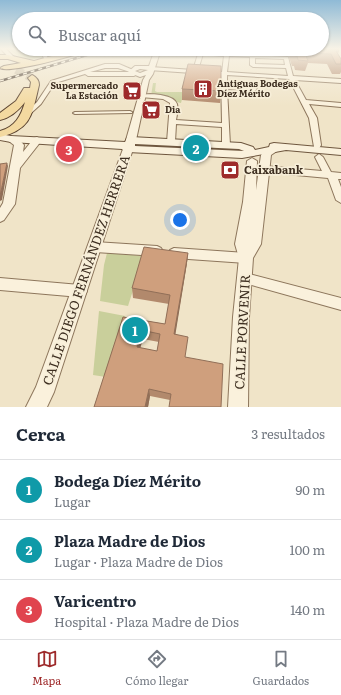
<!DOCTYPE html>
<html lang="es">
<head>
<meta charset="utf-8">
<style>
	body { margin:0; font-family:Literata,serif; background:#f6f6f7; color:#1f2937 }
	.you { position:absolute; left:180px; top:220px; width:14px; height:14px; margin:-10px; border:3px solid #fff; border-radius:50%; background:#1a73e8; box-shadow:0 0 0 6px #1a73e833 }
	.badge { display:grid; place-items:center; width:26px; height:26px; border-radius:50%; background:#9e2a2b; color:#fff; font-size:13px; font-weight:700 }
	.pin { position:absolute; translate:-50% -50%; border:2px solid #fff; box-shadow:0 1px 4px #0006 }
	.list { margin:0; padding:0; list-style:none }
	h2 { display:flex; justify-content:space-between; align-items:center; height:52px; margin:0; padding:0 16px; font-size:17px }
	h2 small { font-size:13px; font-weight:400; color:#747a83 }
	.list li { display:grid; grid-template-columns:26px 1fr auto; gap:12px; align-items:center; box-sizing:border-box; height:60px; padding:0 16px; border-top:1px solid #e0e1e3 }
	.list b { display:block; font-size:15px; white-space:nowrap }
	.list p { margin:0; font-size:13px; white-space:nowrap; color:#747a83 }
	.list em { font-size:13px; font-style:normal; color:#747a83 }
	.icon { flex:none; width:22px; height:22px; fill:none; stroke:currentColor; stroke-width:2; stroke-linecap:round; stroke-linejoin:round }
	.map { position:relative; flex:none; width:341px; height:407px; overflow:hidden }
	.search { position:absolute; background:#fff; box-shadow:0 1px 3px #0004; left:12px; right:12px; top:12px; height:44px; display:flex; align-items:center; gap:10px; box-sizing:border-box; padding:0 14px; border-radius:22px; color:#747a83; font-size:15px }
	.sheet { height:232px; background:#fff }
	nav { display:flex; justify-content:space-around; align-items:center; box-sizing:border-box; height:56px; border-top:1px solid #e0e1e3; background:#fff; font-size:11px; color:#747a83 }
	nav a { display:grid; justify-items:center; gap:2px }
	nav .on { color:#9e2a2b }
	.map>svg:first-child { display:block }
	.green { fill:#c9cf9b }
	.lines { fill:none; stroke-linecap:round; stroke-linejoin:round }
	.primary-tunnel { stroke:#ccc0a6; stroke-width:8; stroke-dasharray:8 4; stroke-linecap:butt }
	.pedestrian-casing { stroke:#8d765c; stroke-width:2 }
	.minor-casing { stroke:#8d765c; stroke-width:2 }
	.tertiary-casing { stroke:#8d765c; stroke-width:2 }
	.secondary-casing { stroke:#6f573f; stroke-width:2 }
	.primary-casing { stroke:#5b4430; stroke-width:2 }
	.pedestrian { fill:#faf1dc; fill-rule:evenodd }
	.minor { fill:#faf1dc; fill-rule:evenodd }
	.tertiary { fill:#faf1dc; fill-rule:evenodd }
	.secondary { fill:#faf1dc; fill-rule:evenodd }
	.primary { fill:#f3d9a0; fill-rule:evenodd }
	.rail-casing { stroke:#3d2e20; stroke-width:2.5 }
	.rail { stroke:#f7eed8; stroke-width:1.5; stroke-dasharray:4; stroke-linecap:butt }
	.wall { fill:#b2896c; fill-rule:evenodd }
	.shaded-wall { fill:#916f58 }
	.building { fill:#cf9f7d; stroke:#916f58; fill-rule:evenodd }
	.labels { text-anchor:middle; stroke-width:3.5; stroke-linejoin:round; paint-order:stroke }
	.far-poi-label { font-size:9px; font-weight:bold; fill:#3d2e20; stroke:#f7eed8; text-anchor:start }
	.poi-label { font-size:11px; font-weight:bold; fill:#3d2e20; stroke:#f7eed8; text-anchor:start }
	.near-street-label { font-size:13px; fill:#3d2e20; stroke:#f7eed8 }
</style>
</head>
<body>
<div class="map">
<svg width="341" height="407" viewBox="0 0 341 407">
	<rect width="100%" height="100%" fill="#f0e4c8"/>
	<path class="green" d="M8,49h32l3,9 -18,2z
		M153,83h3l-1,8 2,1h27l-3,11 -30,-7z
		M107,253l37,3 -16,50 -28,-5 4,-36z
		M99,311l26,5 -19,61 -13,-2z"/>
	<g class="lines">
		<path class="primary-tunnel" d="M16,70l16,8"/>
		<defs>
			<path id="pedestrian" d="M130,111l2,1v1l-57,1 -2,-1 2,-1z"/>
			<path id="minor" d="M40,49h4l5,12h-4z
				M155,49l44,2 1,-2h4v2l20,2 1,-4h4v4l21,1v-5h4l1,6 33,2 5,19 48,3v4l-46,-3 11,20 35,3v4l-32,-3 8,14 4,27 -1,2h-6l-5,-29 -20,-39 -62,-4v10l27,2 3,2 -3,2 -27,-2 3,56 -1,2h-6l-1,-2v-18l-46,-3 -1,18 -1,2h-6l-1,-2 3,-39 -7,-4 -22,-2v-2c8,-2 33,-1 36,9 1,4 0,11 -1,16l46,3 -1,-48 -72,-5 -1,-1 3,-2 42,3 5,-16 -41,-3zM203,54l21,2 -2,16 -24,-2zM229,56l21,1v8l3,2 33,1 2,8 -61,-4zM255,58l29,1 1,6 -30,-1z
				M105,64h14l14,6 -1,2 5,2 -3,2h-46l-3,-2 -30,9 -14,21 -12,11 -5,-1 13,-12 14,-21zM105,68h13l12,4h-40z
				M319,154l4,3 8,15 10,1v6h-3l3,8v16l-5,-3 -8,-22 -64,-6 -4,-3 4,-3 58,5 -7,-14z
				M95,242l62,4 4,2 2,3 -2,3 -4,2 -62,-4 -4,-2 -2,-3 2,-3z
				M174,248l72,5 4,2 2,3 -2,3 -4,2 -72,-5 -4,-2 -2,-3 2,-3z
				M245,273l96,25v12l-100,-28 -2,-4 2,-4z
				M0,278l80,7 5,2 2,4 -2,4 -5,2 -80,-7z"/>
			<path id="tertiary" d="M1,49h5l8,8 -5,1z
				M155,49h6l-8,25 -4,6 -13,60 -5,3 -3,-1 -2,-2 17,-60 3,-5 -6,2 -12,-5 7,-6h14zM140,69l8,1 -8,3 -5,-2z
				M11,136c6,2 9,4 13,9l-1,7 11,-14 3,-1 5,3 -22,28 -5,36 -11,16 -4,2v-14l3,-5 11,-58 -8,-6z
				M128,146l5,3 -79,243 -7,15h-21l10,-20 87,-238z
				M275,146l5,3 -9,6 -10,89 -8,14 -4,59 -1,90h-20l5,-90 6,-59 -4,-14 8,-42 4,-41 5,-3 5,3 -1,29 5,-35 4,-5z"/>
			<path id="secondary" d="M0,134l11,2 114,6 2,-4 4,-1 110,6 12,4 2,3 14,-3 1,-3 4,-1 67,6v6l-55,-5 -44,8 -114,-6 -4,-1 -2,-2 -111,-7 -11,-2zM135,144l104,5 5,2 -109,-5z"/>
			<path id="primary" d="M77,49h12c-9,6 -82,25 -89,19l4,-2 17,-3 -13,-4h-8v-4h8l26,6z
				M32,75c4,2 7,5 7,10 -7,29 -7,44 -39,52v-6c15,-4 21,-15 25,-29 -6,8 -15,16 -25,18v-7l16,-12 8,-13h6l1,-6 -3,-4z"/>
		</defs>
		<use href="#pedestrian" class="pedestrian-casing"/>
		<use href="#minor" class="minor-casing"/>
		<use href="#tertiary" class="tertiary-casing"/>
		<use href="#secondary" class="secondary-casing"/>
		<use href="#primary" class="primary-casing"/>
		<use href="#pedestrian" class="pedestrian"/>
		<use href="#minor" class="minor"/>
		<use href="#tertiary" class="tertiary"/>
		<use href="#secondary" class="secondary"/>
		<use href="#primary" class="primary"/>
		<defs>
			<path id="rail" d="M0,81l107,-32"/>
		</defs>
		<use href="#rail" class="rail-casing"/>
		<use href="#rail" class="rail"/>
	</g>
	<path class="wall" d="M291,49h47l1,2 -1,3 3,5v13l-1,2h-8l-5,-10 -19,-1 -3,8 -10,-1 -1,-4h-2l-3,-9z
		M182,89l39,2 -1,12 -38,-3z
		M188,253l-1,10 -12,71 12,11 -17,55 -20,-4 -2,11h-54l29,-90 42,7 4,-20 -36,-6 -1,-10zM143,339l16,3 -2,9 -17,-3z"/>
	<path class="shaded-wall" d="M7,163l1,3 -6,34 -2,1v-5z
		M188,253l-1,10 -13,80v-9z
		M141,330l2,9 -5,16 -1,-8z
		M149,389l1,7 -2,11h-3z"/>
	<path class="building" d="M293,49h45l1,2h-3l5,8v5h-5l-5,-10 -26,-1 3,8 -10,-1 -1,-4h-2z
		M188,64l33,2v25l-39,-2z
		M7,163l-7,33v-32z
		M144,247l44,6 -14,81 14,3 -3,20 38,7 -2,43h-52l2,-13 -22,-5 -4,18h-51l29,-90 42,7 5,-29 -38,-7zM141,330l19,4 -3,17 -20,-4z"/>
	<linearGradient id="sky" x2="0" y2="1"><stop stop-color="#8fbad6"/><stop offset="0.46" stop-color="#f8f3e6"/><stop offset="1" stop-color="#f8f3e6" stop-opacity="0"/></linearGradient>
	<rect width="341" height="106" fill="url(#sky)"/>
	<defs>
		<symbol id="building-square" viewBox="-11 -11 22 22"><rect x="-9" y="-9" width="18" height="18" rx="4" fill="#9e2a2b" stroke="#f7eed8"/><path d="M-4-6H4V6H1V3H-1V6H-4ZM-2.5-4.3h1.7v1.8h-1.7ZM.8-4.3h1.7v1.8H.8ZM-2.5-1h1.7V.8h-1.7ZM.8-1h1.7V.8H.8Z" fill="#fff"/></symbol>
		<symbol id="supermarket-square" viewBox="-11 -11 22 22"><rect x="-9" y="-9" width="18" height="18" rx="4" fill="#9e2a2b" stroke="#f7eed8"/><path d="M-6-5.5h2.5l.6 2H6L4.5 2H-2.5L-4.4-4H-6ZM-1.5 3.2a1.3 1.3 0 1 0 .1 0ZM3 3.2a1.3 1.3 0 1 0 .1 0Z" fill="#fff"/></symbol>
		<symbol id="bank-square" viewBox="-11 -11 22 22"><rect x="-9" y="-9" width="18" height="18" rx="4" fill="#9e2a2b" stroke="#f7eed8"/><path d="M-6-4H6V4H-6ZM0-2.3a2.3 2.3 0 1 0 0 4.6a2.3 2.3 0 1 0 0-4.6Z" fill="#fff"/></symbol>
	</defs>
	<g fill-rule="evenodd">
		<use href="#building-square" x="192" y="78" width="22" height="22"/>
		<use href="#supermarket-square" x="121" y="80" width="22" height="22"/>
		<use href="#supermarket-square" x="140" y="99" width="22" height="22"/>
		<use href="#bank-square" x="219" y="159" width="22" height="22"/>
	</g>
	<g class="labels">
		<g class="far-poi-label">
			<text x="217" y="87">Antiguas Bodegas<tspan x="217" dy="10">Díez Mérito</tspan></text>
			<text x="118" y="89" text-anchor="end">Supermercado<tspan x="118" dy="10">La Estación</tspan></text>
			<text x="165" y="113">Dia</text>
		</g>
		<g class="poi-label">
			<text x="244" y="174">Caixabank</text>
		</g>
		<g class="near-street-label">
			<text transform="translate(86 270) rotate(-71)" y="5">CALLE DIEGO FERNÁNDEZ HERRERA</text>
			<text transform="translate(242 332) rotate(-87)" y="5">CALLE PORVENIR</text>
		</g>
	</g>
</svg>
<div class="you"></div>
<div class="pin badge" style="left:135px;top:330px;background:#0f9aa8">1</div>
<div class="pin badge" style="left:196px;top:148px;background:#0f9aa8">2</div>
<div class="pin badge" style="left:69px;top:149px;background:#e0444e">3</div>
<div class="search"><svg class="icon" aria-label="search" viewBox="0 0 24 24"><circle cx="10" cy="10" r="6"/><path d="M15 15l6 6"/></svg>Buscar aquí</div>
</div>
<section class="sheet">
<h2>Cerca<small>3 resultados</small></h2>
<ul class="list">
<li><span class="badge" style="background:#0f9aa8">1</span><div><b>Bodega Díez Mérito</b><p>Lugar</p></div><em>90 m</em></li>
<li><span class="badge" style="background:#0f9aa8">2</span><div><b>Plaza Madre de Dios</b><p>Lugar · Plaza Madre de Dios</p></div><em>100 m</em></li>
<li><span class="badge" style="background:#e0444e">3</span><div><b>Varicentro</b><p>Hospital · Plaza Madre de Dios</p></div><em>140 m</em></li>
</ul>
</section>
<nav>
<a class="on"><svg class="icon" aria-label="map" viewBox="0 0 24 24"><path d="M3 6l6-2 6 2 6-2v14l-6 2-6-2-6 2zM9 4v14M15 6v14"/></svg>Mapa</a>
<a><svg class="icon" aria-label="directions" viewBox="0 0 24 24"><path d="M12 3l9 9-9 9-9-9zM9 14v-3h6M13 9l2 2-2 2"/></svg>Cómo llegar</a>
<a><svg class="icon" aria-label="saved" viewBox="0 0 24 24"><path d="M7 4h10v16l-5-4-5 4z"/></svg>Guardados</a>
</nav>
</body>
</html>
